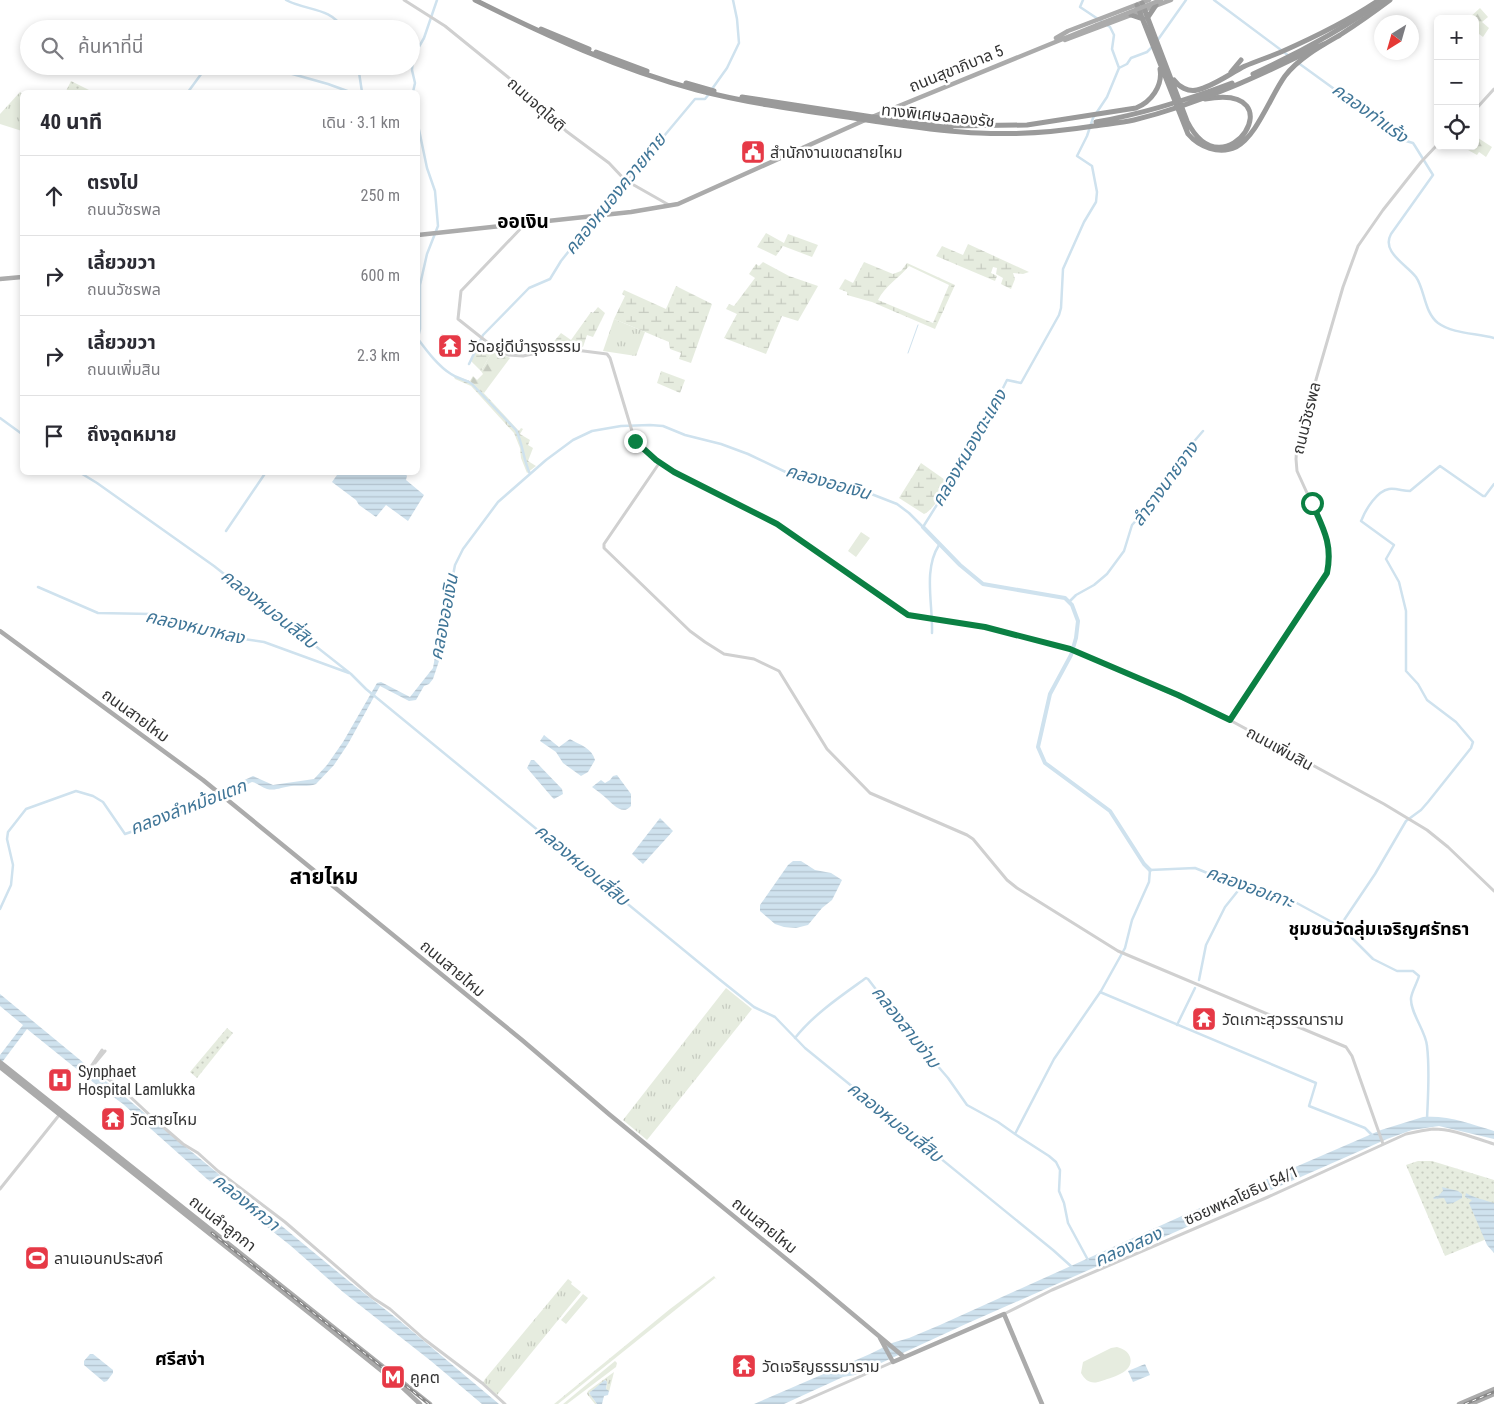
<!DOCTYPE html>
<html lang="th">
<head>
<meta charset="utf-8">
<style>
	body { margin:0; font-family:"Roboto Condensed","Noto Sans Thai",sans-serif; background:#f2f2f3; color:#2b2b33 }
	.controls { position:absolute; right:15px; top:15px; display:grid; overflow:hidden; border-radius:8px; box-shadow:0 2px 8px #0003 }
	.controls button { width:45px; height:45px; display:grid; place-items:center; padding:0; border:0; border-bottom:1px solid #e1e1e2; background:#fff; color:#2b2b33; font:25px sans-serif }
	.compass { position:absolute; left:1374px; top:15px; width:45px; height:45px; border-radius:50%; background:#fff; box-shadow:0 2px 8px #0003; rotate:217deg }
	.stop { position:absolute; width:15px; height:15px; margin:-11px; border:4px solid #0b8043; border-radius:50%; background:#fff }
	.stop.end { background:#0b8043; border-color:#fff; box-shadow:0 1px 5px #0008 }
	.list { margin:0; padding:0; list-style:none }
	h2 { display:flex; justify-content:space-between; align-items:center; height:65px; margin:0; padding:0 20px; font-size:21px }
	h2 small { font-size:16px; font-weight:400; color:#7c7c81 }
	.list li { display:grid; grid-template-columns:32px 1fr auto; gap:15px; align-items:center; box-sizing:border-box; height:80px; padding:0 20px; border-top:1px solid #e1e1e2 }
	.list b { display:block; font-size:19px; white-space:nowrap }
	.list p { margin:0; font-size:16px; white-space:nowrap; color:#7c7c81 }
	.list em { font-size:16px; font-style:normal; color:#7c7c81 }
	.icon { flex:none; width:28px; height:28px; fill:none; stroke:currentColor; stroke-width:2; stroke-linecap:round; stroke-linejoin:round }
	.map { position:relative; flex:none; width:1494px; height:1404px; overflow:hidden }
	.search { position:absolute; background:#fff; box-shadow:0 2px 8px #0003; left:20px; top:20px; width:400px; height:55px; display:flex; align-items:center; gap:12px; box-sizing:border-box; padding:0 18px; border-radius:28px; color:#7c7c81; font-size:19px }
	.panel { position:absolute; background:#fff; box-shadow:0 2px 8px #0003; left:20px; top:90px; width:400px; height:385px; border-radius:8px }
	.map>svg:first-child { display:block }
	.grass { fill:url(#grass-tufts) }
	.forest { fill:url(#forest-firs) }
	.wetland { fill:url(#wetland-marsh); fill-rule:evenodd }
	.park { fill:url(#park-dots) }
	.garden { fill:#e6ecdf }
	.water { fill:url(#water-rules) }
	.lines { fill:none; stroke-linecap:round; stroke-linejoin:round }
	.stream { stroke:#cfe2ee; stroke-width:1 }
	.canal { stroke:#cfe2ee; stroke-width:2.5 }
	.river { stroke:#cfe2ee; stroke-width:4 }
	.minor { stroke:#d0d0d0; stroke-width:3 }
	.major { stroke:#ababab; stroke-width:4.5 }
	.highway { stroke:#9a9a9a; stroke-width:5 }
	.rail-casing { stroke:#888; stroke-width:3 }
	.rail { stroke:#fff; stroke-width:1; stroke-dasharray:4; stroke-linecap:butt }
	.major-bridge { stroke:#ababab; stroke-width:4.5 }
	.highway-bridge { stroke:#9a9a9a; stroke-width:5 }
	.route { stroke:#0b8043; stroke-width:6 }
	.labels { text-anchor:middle; stroke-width:5; stroke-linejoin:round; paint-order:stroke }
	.street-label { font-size:16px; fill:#333; stroke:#fff }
	.poi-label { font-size:16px; fill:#333; stroke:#fff; text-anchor:start }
	.water-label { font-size:18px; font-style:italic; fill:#3f7597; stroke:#fff }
	.neighbourhood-label { font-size:18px; font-weight:bold; fill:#000; stroke:#fff }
	.quarter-label { font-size:19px; font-weight:bold; fill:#000; stroke:#fff }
	.district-label { font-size:21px; font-weight:bold; fill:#000; stroke:#fff }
</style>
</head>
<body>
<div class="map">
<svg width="1494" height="1404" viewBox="0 0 1494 1404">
	<defs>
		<pattern id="grass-tufts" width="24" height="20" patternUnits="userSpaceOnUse" patternTransform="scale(1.25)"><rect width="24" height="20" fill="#e6ecdf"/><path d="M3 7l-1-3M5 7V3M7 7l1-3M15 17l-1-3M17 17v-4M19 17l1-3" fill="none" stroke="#c6cbc0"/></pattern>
		<pattern id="forest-firs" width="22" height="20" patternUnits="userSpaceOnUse" patternTransform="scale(1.25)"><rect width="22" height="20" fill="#e6ecdf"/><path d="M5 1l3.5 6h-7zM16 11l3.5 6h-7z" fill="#c6cbc0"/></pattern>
		<pattern id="wetland-marsh" width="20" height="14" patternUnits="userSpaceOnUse" patternTransform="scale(1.25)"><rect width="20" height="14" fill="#e6ecdf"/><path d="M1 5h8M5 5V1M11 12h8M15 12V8" fill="none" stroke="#c6cbc0"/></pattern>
		<pattern id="park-dots" width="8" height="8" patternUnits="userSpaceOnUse" patternTransform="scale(1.25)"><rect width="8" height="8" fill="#e6ecdf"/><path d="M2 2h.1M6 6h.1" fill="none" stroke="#c6cbc0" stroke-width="1.8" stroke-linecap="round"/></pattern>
		<pattern id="water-rules" width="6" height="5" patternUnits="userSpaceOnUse" patternTransform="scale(1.25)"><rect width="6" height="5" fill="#cfe2ee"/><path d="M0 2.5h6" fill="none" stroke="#b2c2cd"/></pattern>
	</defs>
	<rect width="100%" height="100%" fill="#fff"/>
	<path class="grass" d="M20,92l2,2v37l-22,-7v-10z
		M614,319l31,13 -9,24 -33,-5z
		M726,988l26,21 -105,131 -24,-20z
		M714,1276l3,4 -2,-2 -1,1 -156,125h-4l116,-95z
		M568,1279l4,3 -1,2 10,8 -84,103 -14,-12 2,-4z
		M615,1361l2,2 -1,4 -49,37h-4z
		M614,1372l-5,20 -3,-2 1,-7 -1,-3 -17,13 8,11h-2l-8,-10 1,-3z"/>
	<path class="forest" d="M1480,8l8,9 -6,5 7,6 -6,9 -8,-6v-12h-7z
		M1475,136l17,11 -6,10 -7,-5 -2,3 -16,-9h14z
		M493,350l17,8 -26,35 -14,-12 3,-5 4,4 6,-6 -2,-3z"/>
	<path class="wetland" d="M766,233l18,10 4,-9 30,11 -6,12 -29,-11 -7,10 -19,-9z
		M968,244l61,28 -6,2 -10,-1 2,6 -4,10 -10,-5 2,-6 -7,-4 1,-6 -4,-1 -2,6 6,3 -2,5 -59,-25 6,-10 21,9z
		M763,262l26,14 29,10 -20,35 -16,-5 -16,38 -42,-16 13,-24 -11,-5 3,-5 5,2 21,-28 -6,-4 7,-10 3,2z
		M864,262l29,12 8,-3 6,-8 48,22 -20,44 -63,-27 -25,-7v-3l-8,-3 6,-10 8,4zM909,266l40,19 -16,38 -55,-23c7,-14 21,-22 31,-34z
		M676,286l36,18 -21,59 -12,-4 2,-6 -11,-4 -1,-7 -55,-23 11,-23 -3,-2 2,-4 42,19z
		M598,307l7,6 -12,24 -6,-2 -4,12 -32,-2 10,-12 10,7 20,-28 2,1z
		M479,340l14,10 -12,21 -11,-11z
		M661,371l24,9 -5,13 -23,-10z
		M453,375l17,6 10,8 39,42 2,-3 2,1 -3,5 10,6 -2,5 5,3 -5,13 8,5 -9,7 -6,-15 -1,-10 -6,-15 -43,-47 -16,-7z
		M921,463l27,19c-6,10 -13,27 -24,32l-25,-16z"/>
	<path class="park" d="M71,81l22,11h-23l-4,-1z
		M227,1028l6,5 -36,45 -7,-6z
		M1418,1161h14l62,19v56l-49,20 -39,-91z"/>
	<path class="garden" d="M861,532l9,6 -14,19 -8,-6z
		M583,1294l5,4 -22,26 -5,-4z
		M1117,1347c6,2 11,4 13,10 5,16 -21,21 -32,25 -8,2 -13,-2 -17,-9l2,-11 28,-14z"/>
	<path class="water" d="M335,473h70l2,3 -1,4 18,15 -16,26 -22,-16 -10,12 -17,-12 -3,-5 -24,-18 5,-7z
		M437,645l4,3 -2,13 -6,18 -4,5 -5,2 -8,14 -7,1 -29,-15 -32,58 -14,21 -18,19c-8,3 -17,1 -25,2 -9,1 -15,5 -24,3 -6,-2 -9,-6 -15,-7l-47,22 -3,-4 51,-24 20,9 41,-6 13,-14 16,-23 34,-59 4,-1 29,15 23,-29z
		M544,735l15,12 11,-8c10,6 22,9 25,21l-7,12 -7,4 -18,-13 -7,-11 -16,-11z
		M531,760h3l28,29 1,5 -9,5 -3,-3 -24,-28z
		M617,775l14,19v12c-9,10 -18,-2 -25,-8 -4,-4 -9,-7 -14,-11l9,-7 4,3 5,-3 3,-4z
		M660,818l13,13 -30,33 -11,-10z
		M793,861h8l14,9 16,3 11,7 -10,20 -10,8 -14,17 -12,3 -12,-1 -9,-3 -15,-13v-6l28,-40z
		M0,994l351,289 49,38 99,83h-17l-51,-43 -88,-69 -52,-46 -84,-67 -84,-75 -29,-21 -67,-54 -27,36v-10l23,-30 -23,-19z
		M1423,1117c25,-2 48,7 71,14v8l-55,-13 -27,4 -25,9 -419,184 -113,52 -12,2 -59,27h-30l116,-50 22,-11 17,-5 31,-13 244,-110 197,-85z
		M1442,1187l16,4 4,3v4l-9,5 -6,1 -3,-6 -10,1 -1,-1 3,-2h2l5,-5z
		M1466,1193c8,5 19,7 28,10v50l-7,-8 -18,-42 3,-3 -7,-3z
		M90,1354h3l20,16v3l-6,8 -3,1 -20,-17v-4z
		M1145,1364l5,11 -17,7 -5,-11z
		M605,1380l2,2 -1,7 3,2 -1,4 -4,1 -2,8h-5l-8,-11z"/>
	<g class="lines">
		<path class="stream" d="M908,353l10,-28"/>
		<path class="canal" d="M286,0c20,11 45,7 57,29
			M1083,0l-3,7 30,20 4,8 -2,14 7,19
			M1214,0l75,56
			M1157,41l29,-41
			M1297,62l109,79 7,2 2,3 18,29 -42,59c-10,18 15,30 25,43 9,13 8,35 22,46 15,11 38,10 56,15
			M264,66l64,18 22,8
			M358,66l4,26
			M712,89l15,-21 12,-25 -2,-24 -4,-19
			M188,92l19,-26
			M413,92l2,-9 -3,-13 1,-13 11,-19 13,-38
			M418,125l9,43 8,23 3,35 -11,28 -7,31v44l-2,9
			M418,339c9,12 20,27 33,35 7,5 14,5 21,10l44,46c7,14 7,29 14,44
			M469,364l14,-29 46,-47 21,-9 11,-18 31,-39 103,-123h10l4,-5
			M0,418l22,16
			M79,472l18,11 117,83 137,108 15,15 353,290 35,28 21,10 30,31 248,202 19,17
			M226,531l40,-59
			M38,587l60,26 53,1 38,8 40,15 35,5 85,31
			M1069,602l7,-7 18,-10 13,-11 17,-23 8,-26 9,-10 37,-55 25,-29
			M932,633c1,-29 -9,-63 7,-88
			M439,648l16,-83 8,-16 35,-47 48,-42 27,-20 19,-9 29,-5 29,-1 13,1 22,9 36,9 27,10 48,23 65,13 36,14 12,9 14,14 52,-83 32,-64 14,3 38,-68 2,-7 2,-39 21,-47 12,-20 1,-10 -5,-26 -15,-10 10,-20 6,-18 14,-21 12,-29 8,-4 4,-6 16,-6 5,-5
			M0,909l11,-24 2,-20 -6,-26 1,-7 18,-23 50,-18 17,5 10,6 22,32 23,-8 58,-25
			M1340,926l35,-52 31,-53 15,-11 7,-8 43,-54 2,-6 -17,-20 -29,-22 -9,-16 -12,-13v-60l-7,-29 -13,-23 8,-14 -33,-24 1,-2c4,-10 15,-28 27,-30 7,-1 14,2 21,2l30,-25 43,30h2l9,-12
			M1199,980l7,-35 19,-38 16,-20
			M1100,992l216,91 -7,23 56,22 8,8
			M1177,1025l18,-37
			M795,1038c19,-24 46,-42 71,-60l2,1 43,56 37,43 19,27 31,17 17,12
			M1088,1260l-20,-37 -4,-20 -5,-12 1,-21 -4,-8 -7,-6 -34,-22 39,-75 47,-68 24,-43 7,-28 17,-38 1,-12 45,-2 47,19 51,14 48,26 32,32 24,12h16l6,5c-2,7 -7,15 -8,22 -1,15 15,33 16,48 3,24 1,49 0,73"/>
		<path class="river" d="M923,527l37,38 23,19 82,14 7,7 6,16 -2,17 -5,17 -21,39 -12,53 7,16 65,48 34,53 6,6"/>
		<path class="minor" d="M404,0l41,26 85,69 36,36 43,32 16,17 44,25
			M1475,110l19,-21
			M525,224l-64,67 -3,28 39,31 11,5 15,1 37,-8 47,6 3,4 25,83 5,5 29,23 12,7 96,48 124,88 14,5 82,12 73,20 156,69 158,86 43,26 21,17 46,44
			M660,462l-56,82v4l86,83 15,11 19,12 30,5 25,12 48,78 43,44 97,42 6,4 34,41 10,8 101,63 228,96 6,9 31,88
			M1230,720l97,-147 2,-28 -6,-17 -26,-57 -1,-12 1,-14 46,-158 15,-41 25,-36 38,-48 17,-18
			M95,1063l10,-12
			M92,1065l2,3 30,23 30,28 29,25 15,9 20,18 67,51 88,76 17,11 34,30 58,44 23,21
			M92,1065l10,-15
			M0,1189l60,-75
			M1004,1314l48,-24 216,-93 138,-63c9,-2 18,-4 27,-5 21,0 41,9 61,15
			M797,1404l96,-42"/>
		<path class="major" d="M1056,38l12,-7 81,-31
			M1065,40l106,-40
			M872,117l225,-92
			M418,235l213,-23 47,-8 187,-84
			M0,279l22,-2
			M0,631l203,149 319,260 88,75 202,165 92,77
			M0,1062l430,342
			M0,1067l352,280 51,41 17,16
			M880,1338l13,24 111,-48 38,90
			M1459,1404l35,-15
			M1471,1404l23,-10"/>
		<path class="highway" d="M1142,3l45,118c38,76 111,-39 18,-22
			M1137,5l51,129c11,13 31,21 48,13 21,-11 35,-52 49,-71 14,-18 36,-30 55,-41 17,-11 34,-23 50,-35
			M1131,15l12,4
			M1148,17l8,-12
			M1231,72l10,-12
			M1174,80c5,7 14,12 23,10 15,-3 34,-17 48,-24 12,-5 24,-9 36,-14 34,-15 67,-31 98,-52
			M912,123l21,2
			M946,126l81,-1 109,-17c15,-6 27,-22 24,-39"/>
		<defs>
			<path id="rail" d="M212,1233l217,171
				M1465,1404l29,-12"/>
		</defs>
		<use href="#rail" class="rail-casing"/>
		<use href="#rail" class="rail"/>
		<path class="major-bridge" d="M1097,25l64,-25"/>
		<path class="highway-bridge" d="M475,0c72,36 144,69 222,90 58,15 117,22 176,31 35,5 70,11 106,12 38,2 77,-1 115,-7 13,-2 27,-3 40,-6 66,-16 129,-46 190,-76
			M541,29l48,20
			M596,52l51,19
			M1253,74c46,-21 90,-45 131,-74
			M686,83l28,8
			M742,97l170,26
			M1096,122c47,-8 91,-22 136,-39
			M929,125l22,3"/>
	</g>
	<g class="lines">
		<path class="route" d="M635,441l21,19 18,12 103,52 131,91 77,12 85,22 108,46 52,25 97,-147c6,-29 -4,-45 -15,-70"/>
	</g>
	<defs>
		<symbol id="civic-square" viewBox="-11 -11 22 22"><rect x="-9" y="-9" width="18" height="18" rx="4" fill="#e63946" stroke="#fff"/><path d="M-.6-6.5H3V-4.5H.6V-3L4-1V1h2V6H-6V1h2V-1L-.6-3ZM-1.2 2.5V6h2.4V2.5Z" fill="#fff"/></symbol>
		<symbol id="temple-square" viewBox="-11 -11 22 22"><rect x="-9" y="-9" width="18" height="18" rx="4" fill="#e63946" stroke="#fff"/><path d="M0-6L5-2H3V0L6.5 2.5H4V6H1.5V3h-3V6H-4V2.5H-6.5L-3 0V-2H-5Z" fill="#fff"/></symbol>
		<symbol id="hospital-square" viewBox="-11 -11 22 22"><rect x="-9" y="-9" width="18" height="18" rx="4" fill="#e63946" stroke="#fff"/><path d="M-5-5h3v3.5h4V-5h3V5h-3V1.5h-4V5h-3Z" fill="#fff"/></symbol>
		<symbol id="stadium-square" viewBox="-11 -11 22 22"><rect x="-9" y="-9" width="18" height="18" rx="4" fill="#e63946" stroke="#fff"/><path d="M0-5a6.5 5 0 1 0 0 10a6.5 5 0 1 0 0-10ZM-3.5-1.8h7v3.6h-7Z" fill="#fff"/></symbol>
		<symbol id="metro-square" viewBox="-11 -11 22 22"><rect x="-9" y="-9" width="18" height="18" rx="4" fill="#e63946" stroke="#fff"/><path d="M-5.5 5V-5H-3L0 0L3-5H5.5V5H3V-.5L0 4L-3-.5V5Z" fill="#fff"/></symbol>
	</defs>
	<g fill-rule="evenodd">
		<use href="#civic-square" x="739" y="138" width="28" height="28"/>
		<use href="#temple-square" x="436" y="332" width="28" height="28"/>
		<use href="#temple-square" x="1190" y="1005" width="28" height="28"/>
		<use href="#hospital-square" x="46" y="1066" width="28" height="28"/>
		<use href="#temple-square" x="99" y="1105" width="28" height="28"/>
		<use href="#stadium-square" x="23" y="1244" width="28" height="28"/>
		<use href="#temple-square" x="730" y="1352" width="28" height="28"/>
		<use href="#metro-square" x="379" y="1363" width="28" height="28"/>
	</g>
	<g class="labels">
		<g class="street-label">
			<text transform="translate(956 68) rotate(-22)" y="6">ถนนสุขาภิบาล 5</text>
			<text transform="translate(537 104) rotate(42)" y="6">ถนนจตุโชติ</text>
			<text transform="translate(938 115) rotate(6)" y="6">ทางพิเศษฉลองรัช</text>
			<text transform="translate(1306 418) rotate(-76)" y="6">ถนนวัชรพล</text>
			<text transform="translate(136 715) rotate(36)" y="6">ถนนสายไหม</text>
			<text transform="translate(1280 748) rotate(29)" y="6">ถนนเพิ่มสิน</text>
			<text transform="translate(453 968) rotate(40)" y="6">ถนนสายไหม</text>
			<text transform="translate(1241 1195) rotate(-24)" y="6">ซอยพหลโยธิน 54/1</text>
			<text transform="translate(223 1223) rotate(38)" y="6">ถนนลำลูกกา</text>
			<text transform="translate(765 1225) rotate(39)" y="6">ถนนสายไหม</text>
		</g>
		<g class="poi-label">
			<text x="770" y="158">สำนักงานเขตสายไหม</text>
			<text x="468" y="352">วัดอยู่ดีบำรุงธรรม</text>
			<text x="1222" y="1025">วัดเกาะสุวรรณาราม</text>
			<text x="78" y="1077">Synphaet<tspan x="78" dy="18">Hospital Lamlukka</tspan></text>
			<text x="130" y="1125">วัดสายไหม</text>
			<text x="54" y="1264">ลานเอนกประสงค์</text>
			<text x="762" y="1372">วัดเจริญธรรมาราม</text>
			<text x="410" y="1383">คูคต</text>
		</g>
		<g class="water-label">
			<text transform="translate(1370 113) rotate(36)" y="6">คลองท่าแร้ง</text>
			<text transform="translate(615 194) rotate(-51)" y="6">คลองหนองควายหาย</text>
			<text transform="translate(969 448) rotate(-60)" y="6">คลองหนองตะแคง</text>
			<text transform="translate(828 482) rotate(16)" y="6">คลองออเงิน</text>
			<text transform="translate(1165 484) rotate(-54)" y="6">ลำรางนายจาง</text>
			<text transform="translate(269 609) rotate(38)" y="6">คลองหมอนสี่สิบ</text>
			<text transform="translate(444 617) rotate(-79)" y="6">คลองออเงิน</text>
			<text transform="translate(195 627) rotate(13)" y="6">คลองหมาหลง</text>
			<text transform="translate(188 807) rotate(-21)" y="6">คลองลำหม้อแตก</text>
			<text transform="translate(582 865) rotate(40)" y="6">คลองหมอนสี่สิบ</text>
			<text transform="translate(1250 887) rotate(20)" y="6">คลองออเกาะ</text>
			<text transform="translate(906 1027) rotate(52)" y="6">คลองสามง่าม</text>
			<text transform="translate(895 1122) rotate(39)" y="6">คลองหมอนสี่สิบ</text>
			<text transform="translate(246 1202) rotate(39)" y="6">คลองหกวา</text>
			<text transform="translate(1128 1247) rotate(-24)" y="6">คลองสอง</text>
		</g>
		<g class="neighbourhood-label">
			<text x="1379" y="935">ชุมชนวัดลุ่มเจริญศรัทธา</text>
			<text x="180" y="1365">ศรีสง่า</text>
		</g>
		<g class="quarter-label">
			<text x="523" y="228">ออเงิน</text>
		</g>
		<g class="district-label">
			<text x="324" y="884">สายไหม</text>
		</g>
	</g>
</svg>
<div class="controls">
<button>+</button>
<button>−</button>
<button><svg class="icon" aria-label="locate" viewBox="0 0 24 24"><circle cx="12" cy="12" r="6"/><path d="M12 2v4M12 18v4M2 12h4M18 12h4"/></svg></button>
</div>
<svg class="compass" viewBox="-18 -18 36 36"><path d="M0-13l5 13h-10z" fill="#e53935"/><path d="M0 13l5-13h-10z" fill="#7c7c81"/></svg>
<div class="stop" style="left:1312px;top:503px"></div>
<div class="stop end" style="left:635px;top:441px"></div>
<div class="search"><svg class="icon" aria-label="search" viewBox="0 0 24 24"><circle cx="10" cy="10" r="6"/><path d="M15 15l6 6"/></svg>ค้นหาที่นี่</div>
<section class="panel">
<h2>40 นาที<small>เดิน · 3.1 km</small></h2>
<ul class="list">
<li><svg class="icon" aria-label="ahead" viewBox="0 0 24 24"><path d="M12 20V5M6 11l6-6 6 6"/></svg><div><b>ตรงไป</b><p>ถนนวัชรพล</p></div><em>250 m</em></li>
<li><svg class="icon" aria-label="right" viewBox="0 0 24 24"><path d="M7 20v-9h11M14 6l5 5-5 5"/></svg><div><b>เลี้ยวขวา</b><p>ถนนวัชรพล</p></div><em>600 m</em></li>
<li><svg class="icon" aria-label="right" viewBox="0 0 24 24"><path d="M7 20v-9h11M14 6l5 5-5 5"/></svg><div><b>เลี้ยวขวา</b><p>ถนนเพิ่มสิน</p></div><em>2.3 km</em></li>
<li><svg class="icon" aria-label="arrive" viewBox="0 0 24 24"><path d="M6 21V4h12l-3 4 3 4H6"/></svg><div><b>ถึงจุดหมาย</b></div></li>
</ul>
</section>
</div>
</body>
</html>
